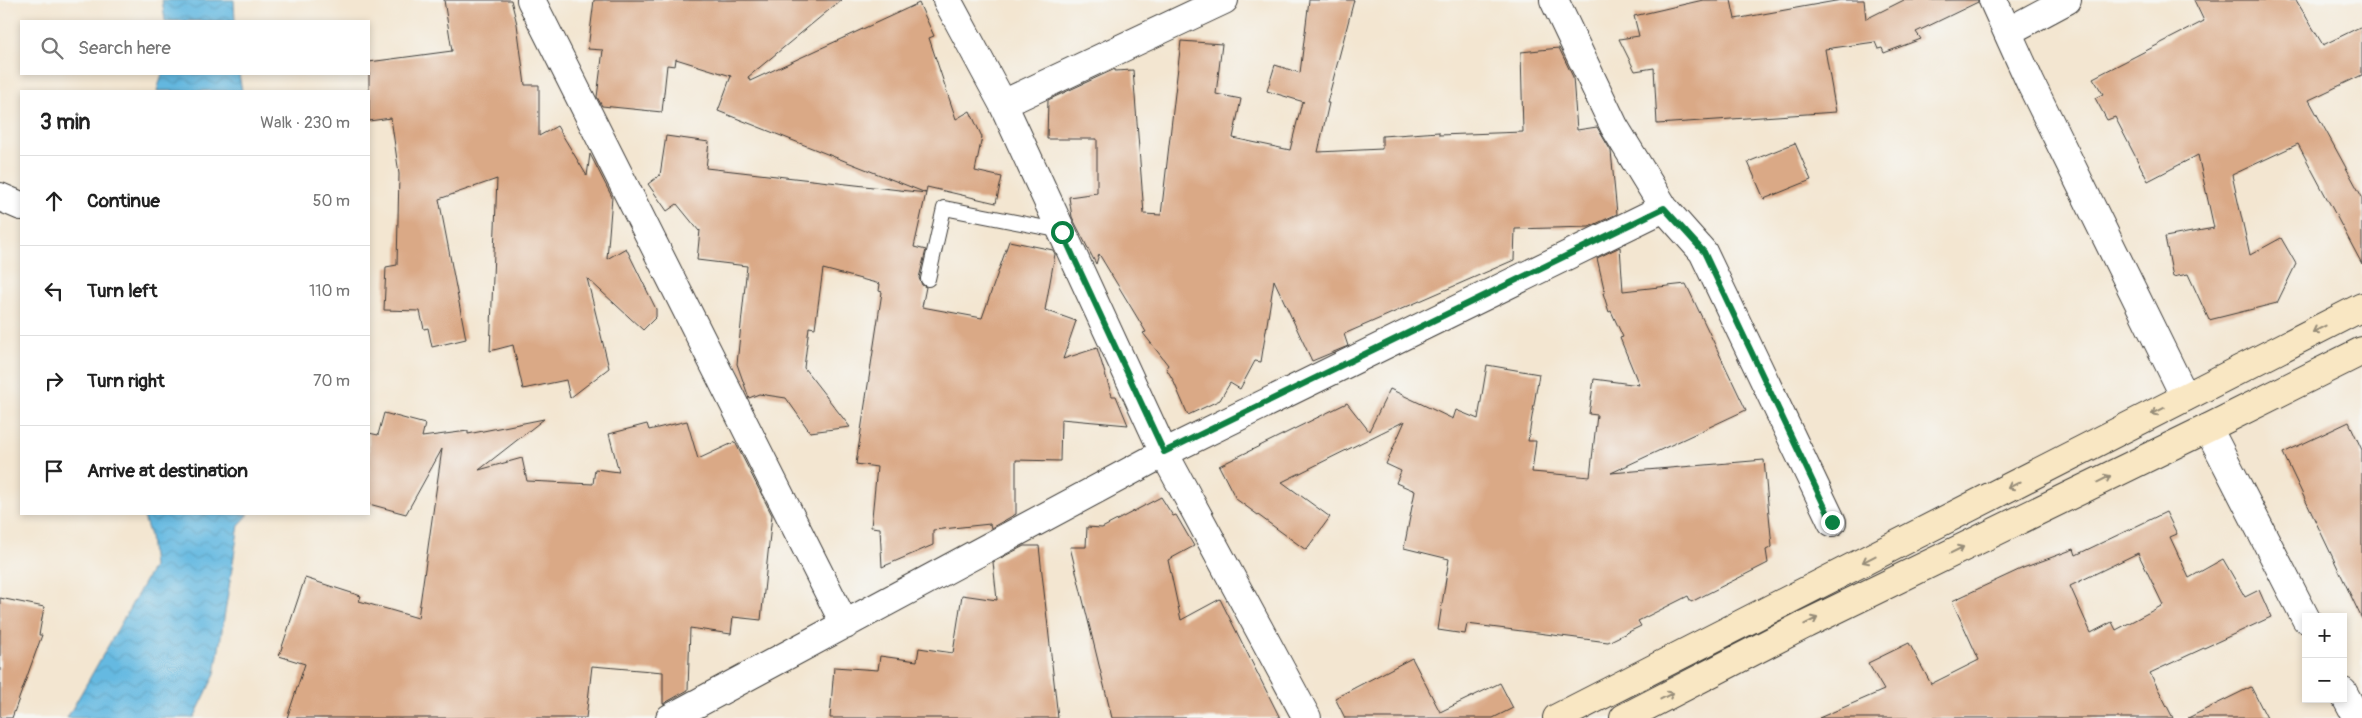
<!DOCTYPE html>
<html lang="en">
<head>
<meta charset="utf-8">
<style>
	body { margin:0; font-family:Pangolin,sans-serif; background:#f6f6f6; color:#222 }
	.controls { position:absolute; right:15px; bottom:15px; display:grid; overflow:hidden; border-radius:0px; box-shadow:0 2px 8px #0003 }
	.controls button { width:45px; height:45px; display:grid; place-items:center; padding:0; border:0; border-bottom:1px solid #e0e0e0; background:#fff; color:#222; font:25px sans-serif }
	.stop { position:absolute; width:15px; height:15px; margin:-11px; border:4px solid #0b8043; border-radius:50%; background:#fff }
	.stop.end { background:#0b8043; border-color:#fff; box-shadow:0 1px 5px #0008 }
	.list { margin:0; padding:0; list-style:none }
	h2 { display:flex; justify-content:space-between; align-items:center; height:65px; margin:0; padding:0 20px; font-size:21px }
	h2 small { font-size:16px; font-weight:400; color:#767676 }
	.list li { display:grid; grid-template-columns:32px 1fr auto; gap:15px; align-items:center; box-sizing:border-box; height:90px; padding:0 20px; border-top:1px solid #e0e0e0 }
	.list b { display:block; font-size:19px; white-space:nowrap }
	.list em { font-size:16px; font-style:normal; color:#767676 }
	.icon { flex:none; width:28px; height:28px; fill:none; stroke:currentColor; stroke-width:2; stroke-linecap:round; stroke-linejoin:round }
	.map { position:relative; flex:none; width:2362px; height:718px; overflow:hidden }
	.search { position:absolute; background:#fff; box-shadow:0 2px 8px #0003; left:20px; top:20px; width:350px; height:55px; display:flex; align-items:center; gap:12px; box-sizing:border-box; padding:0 18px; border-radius:0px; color:#767676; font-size:19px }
	.panel { position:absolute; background:#fff; box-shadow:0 2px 8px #0003; left:20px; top:90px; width:350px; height:425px; border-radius:0px }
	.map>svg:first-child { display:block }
	.water { fill:url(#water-waves); stroke:#406a7e }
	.building { fill:#daa986; fill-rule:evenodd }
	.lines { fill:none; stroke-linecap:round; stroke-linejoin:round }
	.lane-casing { stroke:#3c3a37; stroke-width:16 }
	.street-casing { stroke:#3c3a37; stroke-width:30 }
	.secondary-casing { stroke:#3c3a37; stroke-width:30 }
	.lane { stroke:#fff; stroke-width:14 }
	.street { stroke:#fff; stroke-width:28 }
	.secondary { stroke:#f9e7c3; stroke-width:28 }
	.oneway { stroke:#968c78 }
	.route { stroke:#0b8043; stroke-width:6 }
</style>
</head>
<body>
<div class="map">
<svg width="2362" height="718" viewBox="0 0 2362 718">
	<defs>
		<pattern id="water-waves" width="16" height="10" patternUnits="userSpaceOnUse" patternTransform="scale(1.25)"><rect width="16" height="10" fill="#65b9e1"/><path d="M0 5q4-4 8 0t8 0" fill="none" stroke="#579ec0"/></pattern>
	</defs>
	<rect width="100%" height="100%" fill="#f6f6f2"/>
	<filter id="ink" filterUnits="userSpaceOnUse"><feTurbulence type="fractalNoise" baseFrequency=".02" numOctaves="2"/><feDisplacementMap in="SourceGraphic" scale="10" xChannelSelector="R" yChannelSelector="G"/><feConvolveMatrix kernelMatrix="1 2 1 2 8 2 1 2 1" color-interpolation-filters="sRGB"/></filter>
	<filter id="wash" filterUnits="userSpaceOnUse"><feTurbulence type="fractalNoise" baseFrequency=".0096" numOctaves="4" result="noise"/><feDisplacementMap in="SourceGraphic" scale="20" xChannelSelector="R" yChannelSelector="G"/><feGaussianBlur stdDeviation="1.12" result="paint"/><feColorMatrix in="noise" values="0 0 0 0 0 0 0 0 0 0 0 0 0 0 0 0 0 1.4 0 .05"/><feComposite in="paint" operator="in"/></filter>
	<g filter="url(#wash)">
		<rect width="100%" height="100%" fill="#f3e6d1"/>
		<path class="water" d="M162,0h72l1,21h-70z
			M162,74h77l3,17h-85z
			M143,514h106l-10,11 -24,149 -21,44h-127l86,-151 -3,-31z"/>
		<g id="blocks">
			<path class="building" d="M444,0h67l6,24 8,61h14v51l18,-10 30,50 3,-22 22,43 -5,62 19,-11 30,61v8l-13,13 -56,-52 22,90 -39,30 -4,-18 -43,9 -10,-44 -23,6 7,-172 -58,20 27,140 -34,8 -4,-19 -4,1 -4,-18 -36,-1 2,-43 11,-2 2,-91 -8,-56 -22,3v-59l83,-11z
				M594,0h247l-93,77 2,4 169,-78 15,33 -5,2 27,81 14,-8 12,26 -7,34 27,6 -6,26 -69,-16 -1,6 -208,-82 13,-35 -55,-17 -1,7 -8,-1 -5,47 -60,-6 -5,-9 6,-47 -15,-1z
				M1309,0h45l-27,103h2l-11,49 64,-3v-13l57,-4v3l84,-3 -2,-80 38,-4 14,29 4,53 20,-3 14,24 6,63 -28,13 -74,2 -1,31 -170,74 4,12 -36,15 -38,-81 -13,82 -6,-1 -15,28 -10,-6 -10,17 -32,15 -15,-35 -7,-12 2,-3 -25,-32 3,-1 -47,-78 -3,10 -24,-47 -3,-20 28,-4v-54h-50l1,-39 67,-31v2l18,-1 11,144 17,1 20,-174 41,3 -6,50 25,5 -8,39 57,12 12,-48h2l-37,-11 8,-26 25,8z
				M1703,0h28l4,19 106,-19h23l2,19 38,-19h74v2l-62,30 5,7 -37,14 -2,-5 -4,1 -3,-7 -50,7 11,63 -179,12 -3,-56 -19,3 -16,-32 20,-3 -5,-20z
				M2194,0h102l27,45 39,-19v49l-53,25 53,97v67l-64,-120 -66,31 18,80 31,-17 15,26 -19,39 -68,17 -21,-46 -15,3 -8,-40 49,-9 -16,-73 -50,26 -33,-64 -8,3 -12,-22 8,-4 -10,-16 111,-57z
				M666,136l43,6 -3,26 220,25 -12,54 12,3 -7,28 3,7 4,2 -4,20 60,11 27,-77 44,9 2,4 -10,56 31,11 -13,38 34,-11 15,48h4l12,29 -67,-6 -1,42 -44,-1v54l-25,14 -1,-4 -57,6v15l-51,22 -2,-39 -9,-1 6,-60 -21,-3 26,-172 -3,-1 1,-7 -57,-15 -8,59 -6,-1 -5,41 46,59 -40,5 -24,-34 -27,-4 -10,4 -12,-34 10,-98 -50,-6 3,-30 -1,1 -22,-27 -10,7 -19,-27 12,-9z
				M1795,143l16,37 -47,19 -16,-37z
				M1620,247l3,44 63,-7 60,126 -135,63 153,-13 8,87 -6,3 2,13 -77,39 -3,-6 -50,25 3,5 -33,16 -141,-18 -2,10 -27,-4 11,-71 -45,-11 11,-57 -19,-8 5,-12 -15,-7 19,-43 -123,61 48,35 -24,33 -70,-51 -17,-33 128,-63 22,28 21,-42 63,30 3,-9 22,9 9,-54 52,9 -11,67h8l-4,31 58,5 7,-62 -8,-1 5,-35 45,6 -19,-47 3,-1 -12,-26 -2,1 -6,-19h2l-8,-35z
				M384,413l41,11 -3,13 46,-6v3l76,-15 -65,51 43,-12 5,23 66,3 2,-15 24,3 -10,-38 38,-10 2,6 38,-9 11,38 37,-17 37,73 -11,105 -28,-3 -2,17 -41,-6 -2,62 -25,14v-32l-71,-6 -6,52h-299l18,-54 -26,-8 26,-78 56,18 -2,5 59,17 24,-169 -36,65 -37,-10v-71l9,2z
				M2349,422l13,28v169l-79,-166z
				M1161,497l12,19 3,-1 18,31 -26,14 13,60 39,-21 60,119h-168l-42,-171h16l1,-20 15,1z
				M2166,512l11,22 -7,3 19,41 34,-19 22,38 14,-7 12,27 -121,56 23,45h-354l65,-28 -16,-27 41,-20 22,41 48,-24 -27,-59 71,-33 51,-19 2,6zM2138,553l25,52 -47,25 -4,-8 -21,11 -21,-47z
				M1024,546h15l19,172h-228l4,-51 44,3 2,-14 37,5 2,-13 34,5 9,-58 35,5 -4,-38z
				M0,598l44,9 -5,28h3l-30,83h-12z
				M1412,658l28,54 60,-29 13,25 -20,10h-148l-10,-20z
				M2251,687l16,31h-79z"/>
		</g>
	</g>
	<g filter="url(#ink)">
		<use href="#blocks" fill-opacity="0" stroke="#3c3a37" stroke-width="1"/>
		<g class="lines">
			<defs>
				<path id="lane" d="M928,279l16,-71 118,23"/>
				<path id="street" d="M531,0l314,625
					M947,0l56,104 161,349 143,265
					M1554,0l60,126 50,82 39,44 129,270
					M1993,0l37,82 155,315
					M2009,31l58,-31
					M1003,104l221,-104
					M0,197l21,9
					M2208,428l98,191
					M2343,692l14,26
					M670,718l494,-265 500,-245"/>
				<path id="secondary" d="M1557,718l805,-411
					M1624,718l182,-94 402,-196 154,-77"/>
			</defs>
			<use href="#lane" class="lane-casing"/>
			<use href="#street" class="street-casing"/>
			<use href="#secondary" class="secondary-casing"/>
			<use href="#lane" class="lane"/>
			<use href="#street" class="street"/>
			<use href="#secondary" class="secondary"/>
		</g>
		<defs><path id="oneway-shaft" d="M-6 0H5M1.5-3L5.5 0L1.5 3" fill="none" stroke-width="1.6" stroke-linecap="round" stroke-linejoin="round" transform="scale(1.25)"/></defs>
		<g class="oneway">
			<use href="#oneway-shaft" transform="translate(2319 329) rotate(153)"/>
			<use href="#oneway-shaft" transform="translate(2158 411) rotate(153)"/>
			<use href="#oneway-shaft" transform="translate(2104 479) rotate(-26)"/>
			<use href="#oneway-shaft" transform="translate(2014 485) rotate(153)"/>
			<use href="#oneway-shaft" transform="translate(1957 550) rotate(-26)"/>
			<use href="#oneway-shaft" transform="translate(1869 559) rotate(153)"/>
			<use href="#oneway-shaft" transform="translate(1811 621) rotate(-26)"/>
			<use href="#oneway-shaft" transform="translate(1667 696) rotate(-27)"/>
		</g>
	</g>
	<g class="lines" filter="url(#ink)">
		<path class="route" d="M1062,232l102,220 500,-244 40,44 128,270"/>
	</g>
</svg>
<div class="controls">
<button>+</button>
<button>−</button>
</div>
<div class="stop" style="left:1062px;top:232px"></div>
<div class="stop end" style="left:1832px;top:522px"></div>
<div class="search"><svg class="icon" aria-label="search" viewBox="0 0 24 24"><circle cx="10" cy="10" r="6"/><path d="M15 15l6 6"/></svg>Search here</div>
<section class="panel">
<h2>3 min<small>Walk · 230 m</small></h2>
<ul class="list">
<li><svg class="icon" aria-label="ahead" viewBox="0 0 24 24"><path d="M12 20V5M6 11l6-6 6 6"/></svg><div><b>Continue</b></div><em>50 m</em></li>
<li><svg class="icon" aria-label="left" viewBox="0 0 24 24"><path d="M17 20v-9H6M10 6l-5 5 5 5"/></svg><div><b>Turn left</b></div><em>110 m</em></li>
<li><svg class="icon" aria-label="right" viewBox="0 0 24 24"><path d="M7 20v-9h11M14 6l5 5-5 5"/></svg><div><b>Turn right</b></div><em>70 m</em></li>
<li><svg class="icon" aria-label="arrive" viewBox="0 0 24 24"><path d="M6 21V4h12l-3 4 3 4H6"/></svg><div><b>Arrive at destination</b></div></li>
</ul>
</section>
</div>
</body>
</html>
